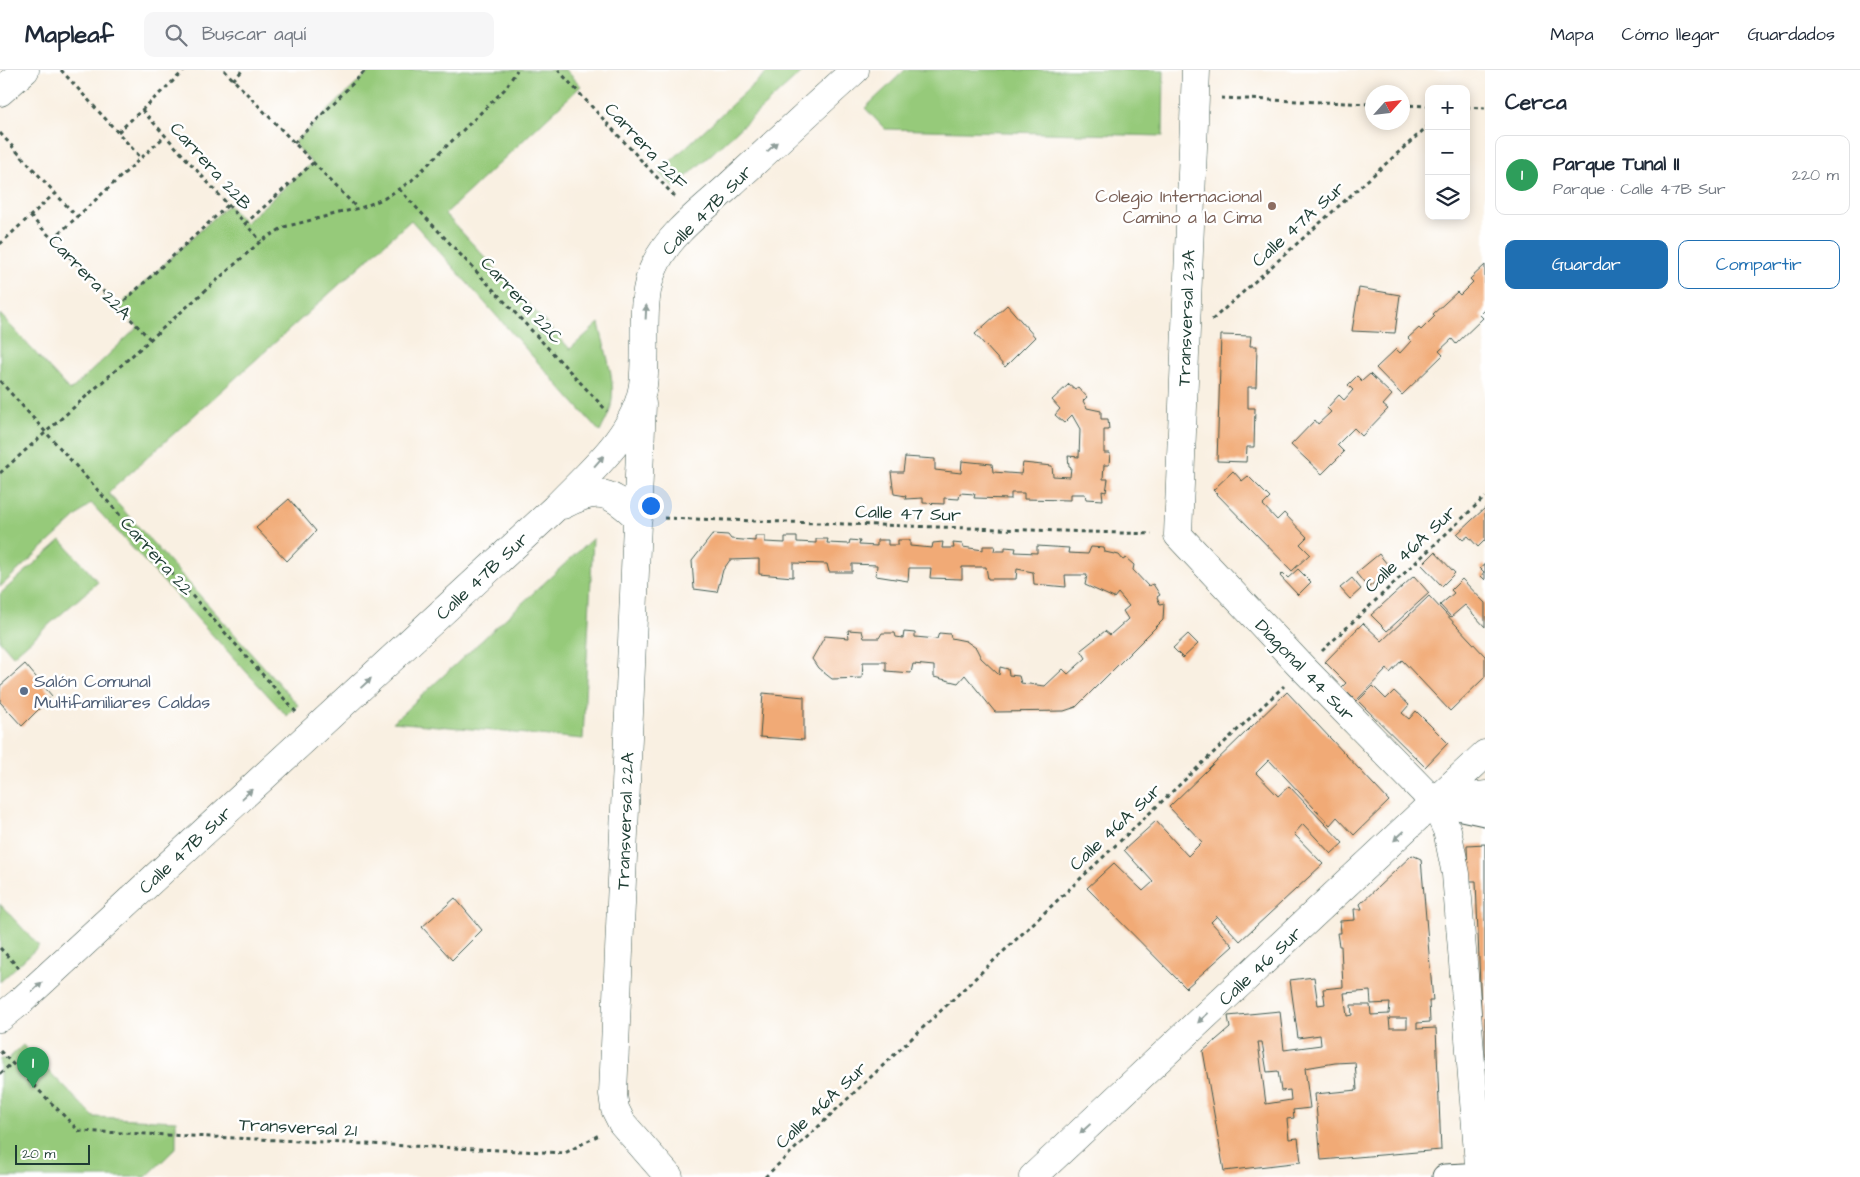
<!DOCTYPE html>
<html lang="es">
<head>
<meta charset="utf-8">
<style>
	body { margin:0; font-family:"Architects Daughter",sans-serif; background:#f6f6f7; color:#1f2937 }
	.controls { position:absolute; right:15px; top:15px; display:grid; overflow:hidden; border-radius:10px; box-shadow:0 2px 12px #0003 }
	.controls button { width:45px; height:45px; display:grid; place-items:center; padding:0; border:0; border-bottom:1px solid #e0e1e3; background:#fff; color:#1f2937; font:25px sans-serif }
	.compass { position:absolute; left:1365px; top:15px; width:45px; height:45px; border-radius:50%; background:#fff; box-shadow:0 2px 12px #0003; rotate:63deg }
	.scale { position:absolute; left:15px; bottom:12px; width:75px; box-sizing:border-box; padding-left:5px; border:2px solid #1f3d34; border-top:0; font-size:14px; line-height:18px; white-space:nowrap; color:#1f3d34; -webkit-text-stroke:4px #fff; paint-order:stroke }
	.you { position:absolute; left:650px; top:435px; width:18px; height:18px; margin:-12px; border:4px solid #fff; border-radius:50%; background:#1a73e8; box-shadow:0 0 0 8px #1a73e833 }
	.badge { display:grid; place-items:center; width:32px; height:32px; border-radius:50%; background:#1f6fb2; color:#fff; font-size:16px; font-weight:700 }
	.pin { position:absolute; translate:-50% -41px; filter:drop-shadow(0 1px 2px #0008) }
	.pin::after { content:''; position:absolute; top:26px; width:18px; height:15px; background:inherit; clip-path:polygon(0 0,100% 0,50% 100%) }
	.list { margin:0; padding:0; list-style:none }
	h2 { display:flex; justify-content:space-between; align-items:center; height:65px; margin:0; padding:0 20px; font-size:21px }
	h2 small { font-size:16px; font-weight:400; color:#747a83 }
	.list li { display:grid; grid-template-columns:32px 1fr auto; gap:15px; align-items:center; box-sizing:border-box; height:80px; margin:0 10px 10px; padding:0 10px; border:1px solid #e0e1e3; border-radius:10px }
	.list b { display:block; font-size:19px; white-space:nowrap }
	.list p { margin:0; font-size:16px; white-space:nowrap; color:#747a83 }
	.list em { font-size:16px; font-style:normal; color:#747a83 }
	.actions { display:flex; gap:10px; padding:15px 20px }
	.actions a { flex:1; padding:11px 0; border:1px solid #1f6fb2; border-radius:10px; text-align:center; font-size:18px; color:#1f6fb2 }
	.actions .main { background:#1f6fb2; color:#fff }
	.icon { flex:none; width:28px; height:28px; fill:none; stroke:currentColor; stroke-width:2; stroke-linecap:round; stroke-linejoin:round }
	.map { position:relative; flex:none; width:1485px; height:1107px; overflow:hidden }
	header { display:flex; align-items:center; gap:30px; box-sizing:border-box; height:70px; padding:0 25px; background:#fff; border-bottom:1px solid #e0e1e3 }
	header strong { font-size:24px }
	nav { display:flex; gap:28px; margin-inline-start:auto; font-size:18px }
	.search { width:350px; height:45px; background:#f6f6f7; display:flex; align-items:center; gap:12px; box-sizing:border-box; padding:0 18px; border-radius:10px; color:#747a83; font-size:19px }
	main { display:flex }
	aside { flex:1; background:#fff }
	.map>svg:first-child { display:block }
	.green { fill:#96ca7a; stroke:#5a8457 }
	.building { fill:#f1aa76; fill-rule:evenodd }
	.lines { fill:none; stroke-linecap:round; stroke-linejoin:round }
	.street-casing { stroke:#40584e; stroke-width:27 }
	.secondary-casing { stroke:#40584e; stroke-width:29 }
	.path { stroke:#40584e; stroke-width:3; stroke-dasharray:4 4; stroke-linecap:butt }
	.street { stroke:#fff; stroke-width:25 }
	.secondary { stroke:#fff; stroke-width:28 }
	.oneway { fill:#8f9e9a }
	.education-dot { fill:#8d6e63; stroke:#fff; stroke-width:2 }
	.service-dot { fill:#5c6f8a; stroke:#fff; stroke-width:2 }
	.labels { text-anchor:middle; stroke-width:5; stroke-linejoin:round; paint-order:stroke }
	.street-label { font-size:18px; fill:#1f3d34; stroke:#fff }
	.education-label { font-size:18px; fill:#785e54; stroke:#fff; text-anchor:end }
	.service-label { font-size:18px; fill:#4e5e75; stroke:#fff; text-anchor:start }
</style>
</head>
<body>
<header>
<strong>Mapleaf</strong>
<div class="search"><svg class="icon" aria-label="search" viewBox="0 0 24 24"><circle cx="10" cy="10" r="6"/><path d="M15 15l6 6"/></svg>Buscar aquí</div>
<nav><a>Mapa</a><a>Cómo llegar</a><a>Guardados</a></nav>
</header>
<main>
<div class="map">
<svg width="1485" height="1107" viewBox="0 0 1485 1107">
	<rect width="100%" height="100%" fill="#fff"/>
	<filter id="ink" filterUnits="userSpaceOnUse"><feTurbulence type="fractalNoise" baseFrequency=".02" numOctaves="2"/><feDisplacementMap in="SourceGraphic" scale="10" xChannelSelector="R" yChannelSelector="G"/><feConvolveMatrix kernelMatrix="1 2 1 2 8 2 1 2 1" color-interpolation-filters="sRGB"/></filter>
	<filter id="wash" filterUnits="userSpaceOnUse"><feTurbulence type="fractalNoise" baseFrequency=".0096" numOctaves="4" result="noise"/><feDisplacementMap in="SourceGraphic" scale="20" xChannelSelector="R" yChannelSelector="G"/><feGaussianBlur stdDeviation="1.12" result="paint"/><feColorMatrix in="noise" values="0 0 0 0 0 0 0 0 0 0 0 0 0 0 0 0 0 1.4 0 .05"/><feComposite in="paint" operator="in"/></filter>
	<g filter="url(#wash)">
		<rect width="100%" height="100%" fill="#f9f0e2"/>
		<path class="green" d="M371,0h195l15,16 -136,128 125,135 29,-26c5,26 19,60 11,87 -2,7 -7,15 -10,22l-189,-212 -303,273 190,212 -11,11 -196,-213 -91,84v-273l70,77 68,-64 -19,-21 109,-101 17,18 67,-60 -18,-20z
			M769,0h35l-130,118 -15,-16z
			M905,0h259l-1,66 -278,-7 -20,-21z
			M593,468l-10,201 -190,-17z
			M61,470l37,42 -85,74 -13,-15v-47z
			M0,834l39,42 -39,36z
			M23,975l71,72 82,4v27l-30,29h-146v-118h8z"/>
		<g id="blocks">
			<path class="building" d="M1485,195v45l-5,5 3,3 -27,26 -4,-5 -13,12 4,4 -41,40 -26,-27 20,-19 4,4 11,-12 -3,-3 11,-10 2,2 14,-14 -2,-2 24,-22 3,3 13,-13 -3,-3z
				M1359,218l41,7 -5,38 -43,-2z
				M1007,235l28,32 -30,30 -30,-33z
				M1221,265l30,1 -1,10h7l-1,41h-8v21h7l-1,39h-7l-1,15 -29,-1z
				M1370,304l22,21 -9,10 5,4 -26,27 -8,-8 -17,17 7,7 -22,22 -31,-29 24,-25 3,4 13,-12 -4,-4 12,-13 5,5 9,-10 -5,-5 9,-9 5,5z
				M1069,314l6,5 3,-2 9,10 -4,4 4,7 14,3v8h7l1,11h-5v23h6l-1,12h-5l-1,14h5l-2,13 -4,-1 1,9 -17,-1 -1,-5h-15v6l-46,-1v-6h-13v6l-37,-1 1,-4 -15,-1 -1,6 -15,-1v6l-21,-1v-5l-18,1 1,-3 -12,-2 -3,-22h12l2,-15 30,2v11l26,3 1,-12 30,3 1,8 28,2 2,-11 29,3 1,10 17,1 1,-10 -2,-1 -1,-10 11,1 1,-28 -8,-14 -8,8 -9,-8 5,-6 -8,-9z
				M1233,401l9,10 6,-5 22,22 -7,7 14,15 7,-7 23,24 -7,7 10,10 -18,17 -79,-81z
				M289,429l27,32 -29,30 -31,-33z
				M1485,438v32l-7,7 -10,-11 -5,4 -6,-6z
				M713,464l15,1 3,4 24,2v-5h10v6l20,1v-6h12v5l19,1v-4h12l-1,4 22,1 1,-4 10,1 -1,4 18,1v-6h11v5h10v-5h12v6l22,2 1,-5 10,-1 -1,6h12l-1,-5 10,1v3l20,3v-4h12l-1,5h11v-4l11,1 -1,4 22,1v-7l32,2 -1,5 20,1 3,-7 13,1 1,4 14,3 4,5 3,-2 8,7 -1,5 15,16 5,-2 7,11 -3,2 3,7 4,-1 -1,17 -87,87 -12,4 -69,1 -30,-37 -7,8 -24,-6v-11l-21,-2 -2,9 -25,-2v-9h-23l-1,16 -30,1 -14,-11 -6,-9 13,-23 24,2 -1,-8 14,1 2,7h15l3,-5h13l1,4 7,1 1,-6 11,1v4l22,2 2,-6 11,1 1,4 15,3 10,7 5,10 18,17 1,-8 8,2 1,6 10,1 2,7 24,3 18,-17 5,5 18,-16 -5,-8 24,-19 5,4 18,-16 -5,-8 6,-5 -11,-13 -4,5 -29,-13 2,-10h-22l1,12 -32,-3 -1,-12 -16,-3 -1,10h-28l-2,-12h-24v12l-32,-1 1,-10h-22l-1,13 -32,-5 1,-11 -25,-1v8h-23l-2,-8 -34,-1v14l-34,-3v-15l-29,1 -7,10 -6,22 -23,-3 -2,-28z
				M1435,482l20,21 -13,13 -20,-21z
				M1379,484l12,15 -23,19 -12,-15z
				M1485,494v16l-4,-4 3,-4 -4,-4z
				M1298,499l13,13 -13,13 -18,-19 3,-3 5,5z
				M1414,506l15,17 -42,38 -16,-16z
				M1352,508l9,11 -11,10 -10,-11z
				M1462,509l23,24v24l-20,-22 -14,12 -11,-12 14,-12 -3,-3z
				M1429,526l56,60v21l-35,34 -48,-51 -12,13 -3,-4 -31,32 -14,-14 4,-4 -21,-21 38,-39 19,18z
				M1188,564l10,10 -15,14 -10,-10z
				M25,594l27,32 -30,30 -22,-24v-16z
				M1373,616l13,13 8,-8 15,14 -7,8 7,6 7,-8 32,32 -23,24 -67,-66z
				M1287,622l102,109 -35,34 -17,-18 -7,8 -61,-65 -13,13 22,23 11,-10 54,57 -12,11 -28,-30 -9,10 29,30 -83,77 -23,-25 -6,6 22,24 -47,42 -99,-100 27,-25 29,28 10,-9 -29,-32 32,-29 32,35 14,-14 -33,-35z
				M763,623l41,4v43l-44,-3z
				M1485,774v220h-2l-7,-183h-8l-1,-36z
				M1412,785l9,4 12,142h-4l1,21 -13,1v6l19,-1 5,122 -120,10 -6,-66 42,-4 -2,-28 -20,1 -30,5 5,40 -17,2 1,8 -7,1 2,20 9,-1 3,24 -77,9 -21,-120 27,-23 -2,-12 52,-5 4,39 37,-5 -1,-10 -22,3 -8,-58 24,-3 4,28 7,-1 -2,-15 20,-2 -2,-41h-2l-2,-13h4l-1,-12 15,-1 -1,-11h8l-2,-5zM1370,921l1,13 19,-1 -1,11 -18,1 -1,-10h-19l1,10 -5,1 -3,-23zM1389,948h18v10h-17zM1258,972h4l5,30 11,-1 3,20 9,-1 1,10 -25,4z
				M455,828l27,32 -30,30 -30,-33z"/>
		</g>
	</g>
	<g filter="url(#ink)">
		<use href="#blocks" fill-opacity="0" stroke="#40584e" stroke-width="1"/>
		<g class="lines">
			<defs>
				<path id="street" d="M1439,733l46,10
					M1445,1107l40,-2"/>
				<path id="secondary" d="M1196,0l-18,465 125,133 131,134 13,28 9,44 24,303
					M0,22l25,-22
					M642,334l-29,690 2,15 7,14 47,54
					M563,435c35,-19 47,-14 75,13
					M1434,732l51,-7
					M0,948l20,-16 534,-493c33,-35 82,-74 89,-124 5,-36 -5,-87 12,-120 15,-32 49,-56 75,-80 41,-38 83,-77 125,-115
					M1033,1107l452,-423"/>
			</defs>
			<use href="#street" class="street-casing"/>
			<use href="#secondary" class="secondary-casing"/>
			<path class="path" d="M61,0l80,88
				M224,0l133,138
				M558,0l118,128
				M233,10l10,-10
				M1221,28l151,6
				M1402,35l27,1
				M1466,37l19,1
				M142,40l119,131
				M118,62l67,-62
				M0,63l77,84
				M294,73l72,-73
				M399,119l208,222
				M30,146l120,123
				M245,154l68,-61
				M53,169l112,-103
				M0,174l54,-50
				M119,236l109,-101
				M1212,250l217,-195
				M0,311l297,332
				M0,403l261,-232 23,-14 79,-20 22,-9 26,-17 94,-92 12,-19
				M664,448l488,16
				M1322,581l163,-154
				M0,878l19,20
				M0,981l79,80 486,22 34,-18
				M0,1004l11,-10
				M765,1107l519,-491"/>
			<use href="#street" class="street"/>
			<use href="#secondary" class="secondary"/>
		</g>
		<defs><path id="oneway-solid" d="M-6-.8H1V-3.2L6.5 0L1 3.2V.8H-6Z" transform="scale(1.25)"/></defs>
		<g class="oneway">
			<use href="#oneway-solid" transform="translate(772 77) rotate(-43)"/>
			<use href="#oneway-solid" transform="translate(646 242) rotate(-87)"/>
			<use href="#oneway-solid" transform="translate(599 391) rotate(-49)"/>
			<use href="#oneway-solid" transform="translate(366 613) rotate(-43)"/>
			<use href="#oneway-solid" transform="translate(247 724) rotate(-43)"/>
			<use href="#oneway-solid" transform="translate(1399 766) rotate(137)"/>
			<use href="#oneway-solid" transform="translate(37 917) rotate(-43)"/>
			<use href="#oneway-solid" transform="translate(1203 948) rotate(137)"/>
			<use href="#oneway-solid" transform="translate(1085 1059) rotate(137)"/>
		</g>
	</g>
	<circle class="education-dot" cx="1272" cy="136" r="5"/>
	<circle class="service-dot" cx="24" cy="621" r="5"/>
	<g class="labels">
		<g class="street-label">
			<text transform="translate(646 76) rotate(47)" y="6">Carrera 22F</text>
			<text transform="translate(211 96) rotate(48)" y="6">Carrera 22B</text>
			<text transform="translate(707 140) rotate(-45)" y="6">Calle 47B Sur</text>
			<text transform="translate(1298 154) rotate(-42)" y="6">Calle 47A Sur</text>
			<text transform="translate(90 207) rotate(46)" y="6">Carrera 22A</text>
			<text transform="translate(522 230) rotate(47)" y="6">Carrera 22C</text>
			<text transform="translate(1186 248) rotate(-88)" y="6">Transversal 23A</text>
			<text transform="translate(908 443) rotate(2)" y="6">Calle 47 Sur</text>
			<text transform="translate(1410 479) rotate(-43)" y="6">Calle 46A Sur</text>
			<text transform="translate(157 486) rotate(48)" y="6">Carrera 22</text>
			<text transform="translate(482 506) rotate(-43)" y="6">Calle 47B Sur</text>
			<text transform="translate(1305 600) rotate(46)" y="6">Diagonal 44 Sur</text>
			<text transform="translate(625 751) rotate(-88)" y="6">Transversal 22A</text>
			<text transform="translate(1115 757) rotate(-43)" y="6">Calle 46A Sur</text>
			<text transform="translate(185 780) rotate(-43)" y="6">Calle 47B Sur</text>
			<text transform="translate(1260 896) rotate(-43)" y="6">Calle 46 Sur</text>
			<text transform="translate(821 1035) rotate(-43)" y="6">Calle 46A Sur</text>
			<text transform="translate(298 1057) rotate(3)" y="6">Transversal 21</text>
		</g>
		<g class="education-label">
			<text x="1262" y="132">Colegio Internacional<tspan x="1262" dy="21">Camino a la Cima</tspan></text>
		</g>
		<g class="service-label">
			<text x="34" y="617">Salón Comunal<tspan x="34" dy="21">Multifamiliares Caldas</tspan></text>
		</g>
	</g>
</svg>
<div class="controls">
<button>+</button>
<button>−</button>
<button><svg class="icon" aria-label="layers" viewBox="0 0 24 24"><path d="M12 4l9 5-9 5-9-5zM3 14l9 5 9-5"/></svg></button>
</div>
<svg class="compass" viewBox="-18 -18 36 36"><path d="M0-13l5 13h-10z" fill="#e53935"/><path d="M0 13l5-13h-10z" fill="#747a83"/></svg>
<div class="scale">20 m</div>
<div class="you"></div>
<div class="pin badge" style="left:33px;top:1018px;background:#2e9e5b">1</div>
</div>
<aside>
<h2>Cerca<small></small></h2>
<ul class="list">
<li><span class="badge" style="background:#2e9e5b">1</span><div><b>Parque Tunal II</b><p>Parque · Calle 47B Sur</p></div><em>220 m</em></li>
</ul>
<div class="actions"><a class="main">Guardar</a><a>Compartir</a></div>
</aside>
</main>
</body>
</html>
